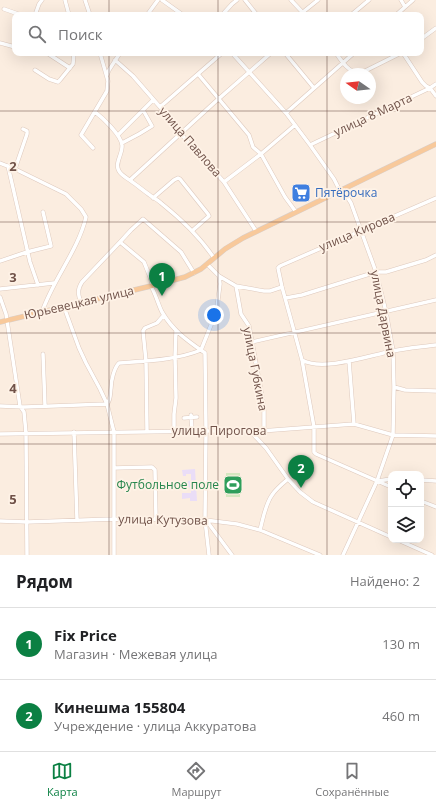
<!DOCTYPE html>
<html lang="ru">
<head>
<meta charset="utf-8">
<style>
	body { margin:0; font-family:"Open Sans",sans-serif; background:#f6f6f6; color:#202124 }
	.controls { position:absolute; right:12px; bottom:12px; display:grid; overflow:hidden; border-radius:8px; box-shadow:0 4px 16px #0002 }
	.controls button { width:36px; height:36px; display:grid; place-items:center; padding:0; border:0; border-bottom:1px solid #e0e0e0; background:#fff; color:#202124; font:20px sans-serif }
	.compass { position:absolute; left:340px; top:68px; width:36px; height:36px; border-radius:50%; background:#fff; box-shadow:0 4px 16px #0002; rotate:284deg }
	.you { position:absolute; left:214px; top:315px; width:14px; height:14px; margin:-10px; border:3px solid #fff; border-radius:50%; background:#1a73e8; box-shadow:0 0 0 6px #1a73e833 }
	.badge { display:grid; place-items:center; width:26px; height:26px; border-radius:50%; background:#0b8043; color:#fff; font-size:13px; font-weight:700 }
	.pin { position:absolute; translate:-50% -33px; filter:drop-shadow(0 1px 2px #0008) }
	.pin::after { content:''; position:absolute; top:21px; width:14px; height:12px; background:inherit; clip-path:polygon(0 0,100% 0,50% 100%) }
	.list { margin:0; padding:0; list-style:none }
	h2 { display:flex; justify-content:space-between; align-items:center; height:52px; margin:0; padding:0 16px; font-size:17px }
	h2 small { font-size:13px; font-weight:400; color:#757577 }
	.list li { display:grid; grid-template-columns:26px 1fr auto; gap:12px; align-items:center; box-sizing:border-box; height:72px; padding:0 16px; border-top:1px solid #e0e0e0 }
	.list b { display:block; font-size:15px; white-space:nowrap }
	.list p { margin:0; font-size:13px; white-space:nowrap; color:#757577 }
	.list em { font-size:13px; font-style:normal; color:#757577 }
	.icon { flex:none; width:22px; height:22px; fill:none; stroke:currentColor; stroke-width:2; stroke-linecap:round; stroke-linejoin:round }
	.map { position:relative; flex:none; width:436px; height:555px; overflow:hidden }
	.search { position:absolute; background:#fff; box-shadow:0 4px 16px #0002; left:12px; right:12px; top:12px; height:44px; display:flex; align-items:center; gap:10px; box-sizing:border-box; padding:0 14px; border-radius:8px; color:#757577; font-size:15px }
	.sheet { height:196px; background:#fff }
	nav { display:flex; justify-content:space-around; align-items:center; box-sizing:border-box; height:56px; border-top:1px solid #e0e0e0; background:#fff; font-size:11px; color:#757577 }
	nav a { display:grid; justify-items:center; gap:2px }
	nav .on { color:#0b8043 }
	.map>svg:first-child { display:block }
	.education { fill:#eaddf7 }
	.green { fill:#d5e7c0 }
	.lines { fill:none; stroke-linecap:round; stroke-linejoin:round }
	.minor-casing { stroke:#dec9bd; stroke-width:4.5 }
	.major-casing { stroke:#d7cfcc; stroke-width:5.5 }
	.minor { stroke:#fff; stroke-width:3.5 }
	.major { stroke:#f8c99b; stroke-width:4.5 }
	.grid { fill:none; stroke:#705249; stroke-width:1; stroke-opacity:0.55 }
	.labels { text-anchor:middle; stroke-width:3.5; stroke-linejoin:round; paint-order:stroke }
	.street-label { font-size:12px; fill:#705249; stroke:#fef2e6 }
	.shop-label { font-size:12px; fill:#366cbe; stroke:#fef2e6; text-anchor:start }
	.leisure-label { font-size:12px; fill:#27864d; stroke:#fef2e6; text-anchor:end }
	.grid-label { font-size:13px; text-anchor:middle; font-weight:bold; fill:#705249; stroke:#fef2e6; stroke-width:3.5; stroke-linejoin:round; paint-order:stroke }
</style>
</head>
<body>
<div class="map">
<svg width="436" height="555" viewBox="0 0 436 555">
	<rect width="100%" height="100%" fill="#fbede0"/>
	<path class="education" d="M195,469l2,32h-7v-3l-8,1v-6h9v-5l-3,-1v-6h3v-7h-5v2h-3l-1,-6z"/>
	<path class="green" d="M226,473h14v24h-14z"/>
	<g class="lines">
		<defs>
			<path id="minor" d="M65,0l4,15
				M85,0l5,15
				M162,0l21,15
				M245,0l12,15
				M291,0l14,15
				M401,0l4,7
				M4,9l17,6
				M35,15l4,-11 3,-4
				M147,15l11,-15
				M222,15l10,-11 5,-4
				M302,15l1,-3 15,-12
				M351,15l18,-15
				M396,15l17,-15
				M421,39l15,-11
				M0,43l15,4
				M47,53l23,15
				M232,53l54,60 24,32 24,34 5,10 7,6 5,8 25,69 10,40 7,39 1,36 -1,48 -16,46 -34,74
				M285,53l29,35
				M336,53c6,9 14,21 25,20l40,-20
				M403,53l19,29 4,4 4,2 6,8
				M115,60l18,16 27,31 21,27 43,48 32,49
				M35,70l14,9 9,3 2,-2 13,-16 1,-11
				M198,74l51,61 4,12 8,7 24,43 11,15
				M107,75l2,-5 11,-17
				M160,107l62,-54
				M95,112c8,6 26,23 27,33 1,9 -8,18 -3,26 3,5 8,7 12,10 7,5 13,10 20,15 3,2 7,4 10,7 20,16 39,34 53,55
				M286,113l68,-60
				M118,135l35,-35
				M122,143l17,-9 13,-8 -9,-16
				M310,145l120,-57 6,-4
				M93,148l-12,-13 26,-44 1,-10 -8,-28
				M0,163l15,6 51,25 15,15 5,8c-8,34 -33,62 -44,95
				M8,166l22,96 8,23
				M15,169l12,-35v-3l-4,-2
				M130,180l85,-78 56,-49
				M224,182l37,-28 34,-29
				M153,198l21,-18 4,-2 2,1 28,35 1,2 -17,15
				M120,242l24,20 6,15 3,9
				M0,261l27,-9 24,-6 -8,-34
				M207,264l12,12 17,10 28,5h6l12,-4
				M151,286c5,9 7,18 11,26 11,19 26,29 43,41l1,78 -1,89 4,35
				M236,286l5,28 8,12 3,16 12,65v24
				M0,289l54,-6
				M0,297l6,17 14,92 4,6 2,21 1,122
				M286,298l16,-3 74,-23h10l40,-12 10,-5
				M81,303c-3,-9 -4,-13 1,-21l38,-40 11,-12 12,-11 38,33 13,21
				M64,307l15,41 7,15 14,26 7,15 7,28v123
				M252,342l184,-42
				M43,354l2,52
				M302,360c21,12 68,-5 91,-9 14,-3 29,-4 43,-6
				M349,361l5,63
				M394,387l11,3 31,1
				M107,404c4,-4 3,-10 4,-16 0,-7 3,-20 8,-25 26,-2 58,-3 82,-13l10,-25 5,-10 4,-31 -1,-8
				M0,406l25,1 82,-3
				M191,415l1,16
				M184,418l13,-1
				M147,431l-1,-70 -3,-30 2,-3 12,-5 7,-8
				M174,431v-17l2,-16 -1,-41 1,-26
				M250,431l16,17 22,31 12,13 13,10 78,35
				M74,432l3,88
				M0,434l206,-3h55l93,-7 39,11 43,1
				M114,468l38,-1 3,3 1,49
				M421,480l15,1
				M378,481l13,-2
				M391,487l-75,-33 -2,-2v-25l-12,-67 -20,-73 -4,-19 2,-2 156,-68
				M421,501l15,6
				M206,520l26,35
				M0,521l27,1 87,-3 91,1 32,4 23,6 60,25
				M260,530c3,-11 5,-25 12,-35 4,-6 10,-11 16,-16
				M398,540l34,15"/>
			<path id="major" d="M0,322l151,-36 34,-9 16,-8 24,-20 18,-11 193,-94"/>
		</defs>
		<use href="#minor" class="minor-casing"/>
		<use href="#major" class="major-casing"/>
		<use href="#minor" class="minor"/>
		<use href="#major" class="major"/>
	</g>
	<path class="grid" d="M109,0v15M218,0v15M327,0v15M109,53v502M218,53v502M327,53v502M0,111h436M0,222h436M0,333h436M0,444h436"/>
	<defs>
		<symbol id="supermarket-square" viewBox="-11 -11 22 22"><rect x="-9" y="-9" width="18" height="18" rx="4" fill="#3f7fe0" stroke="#fef2e6"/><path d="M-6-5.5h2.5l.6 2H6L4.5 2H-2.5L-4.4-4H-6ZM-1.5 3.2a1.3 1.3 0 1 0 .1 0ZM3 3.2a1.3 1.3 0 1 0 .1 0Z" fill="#fff"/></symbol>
		<symbol id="stadium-square" viewBox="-11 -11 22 22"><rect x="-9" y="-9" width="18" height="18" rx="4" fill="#2e9e5b" stroke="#fef2e6"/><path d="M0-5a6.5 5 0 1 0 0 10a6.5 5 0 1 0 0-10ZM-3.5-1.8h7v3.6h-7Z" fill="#fff"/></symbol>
	</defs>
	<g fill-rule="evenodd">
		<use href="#supermarket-square" x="290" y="182" width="22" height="22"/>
		<use href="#stadium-square" x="222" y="474" width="22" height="22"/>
	</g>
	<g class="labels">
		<g class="street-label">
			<text transform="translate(373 115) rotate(-25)" y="4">улица 8 Марта</text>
			<text transform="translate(190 142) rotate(49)" y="4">улица Павлова</text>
			<text transform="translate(357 232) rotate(-23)" y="4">улица Кирова</text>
			<text transform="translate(79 303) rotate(-13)" y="4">Юрьевецкая улица</text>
			<text transform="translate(383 314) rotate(79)" y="4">улица Дарвина</text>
			<text transform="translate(255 369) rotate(79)" y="4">улица Губкина</text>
			<text x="219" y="435">улица Пирогова</text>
			<text transform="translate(163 520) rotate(1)" y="4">улица Кутузова</text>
		</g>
		<g class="shop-label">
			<text x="315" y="197">Пятёрочка</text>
		</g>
		<g class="leisure-label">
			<text x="219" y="489">Футбольное поле</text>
		</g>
	</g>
	<g class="grid-label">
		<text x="13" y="171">2</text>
		<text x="13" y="282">3</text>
		<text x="13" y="393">4</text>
		<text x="13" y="504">5</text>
	</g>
</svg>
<div class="controls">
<button><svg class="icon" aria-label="locate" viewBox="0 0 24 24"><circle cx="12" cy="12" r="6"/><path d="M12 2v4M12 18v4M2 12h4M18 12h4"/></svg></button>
<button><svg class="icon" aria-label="layers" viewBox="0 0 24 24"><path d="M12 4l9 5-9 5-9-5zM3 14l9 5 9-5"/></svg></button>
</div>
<svg class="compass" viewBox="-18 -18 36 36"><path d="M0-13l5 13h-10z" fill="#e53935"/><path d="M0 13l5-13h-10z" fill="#757577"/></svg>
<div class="you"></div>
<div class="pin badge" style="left:162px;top:296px">1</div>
<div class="pin badge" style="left:301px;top:488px">2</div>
<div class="search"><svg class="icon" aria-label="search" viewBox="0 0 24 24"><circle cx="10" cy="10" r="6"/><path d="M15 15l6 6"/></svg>Поиск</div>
</div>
<section class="sheet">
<h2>Рядом<small>Найдено: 2</small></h2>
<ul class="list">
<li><span class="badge">1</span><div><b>Fix Price</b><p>Магазин · Межевая улица</p></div><em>130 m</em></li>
<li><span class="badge">2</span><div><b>Кинешма 155804</b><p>Учреждение · улица Аккуратова</p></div><em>460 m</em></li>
</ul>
</section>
<nav>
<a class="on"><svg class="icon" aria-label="map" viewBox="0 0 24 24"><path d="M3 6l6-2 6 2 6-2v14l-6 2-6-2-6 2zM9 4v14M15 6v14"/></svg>Карта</a>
<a><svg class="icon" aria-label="directions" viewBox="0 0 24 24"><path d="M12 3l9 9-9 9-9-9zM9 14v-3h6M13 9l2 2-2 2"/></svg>Маршрут</a>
<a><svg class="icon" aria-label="saved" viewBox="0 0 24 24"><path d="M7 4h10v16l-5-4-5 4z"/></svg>Сохранённые</a>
</nav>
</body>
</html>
